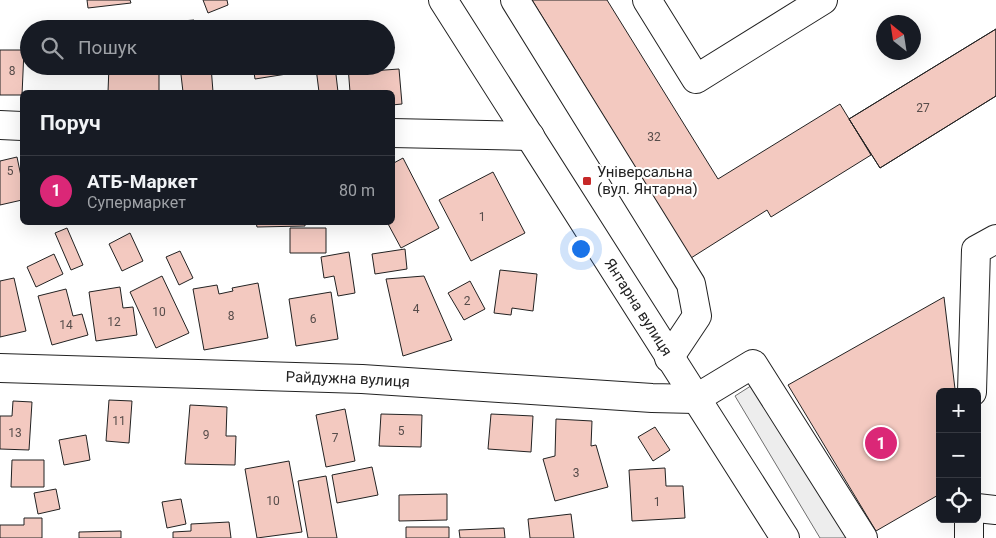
<!DOCTYPE html>
<html lang="uk">
<head>
<meta charset="utf-8">
<style>
	body { margin:0; font-family:Roboto,sans-serif; background:#20242c; color:#f1f3f6 }
	.controls { position:absolute; right:15px; bottom:15px; display:grid; overflow:hidden; border-radius:8px; box-shadow:0 5px 20px #0002 }
	.controls button { width:45px; height:45px; display:grid; place-items:center; padding:0; border:0; border-bottom:1px solid #363941; background:#171b24; color:#f1f3f6; font:25px sans-serif }
	.compass { position:absolute; left:876px; top:15px; width:45px; height:45px; border-radius:50%; background:#171b24; box-shadow:0 5px 20px #0002; rotate:330deg }
	.you { position:absolute; left:580px; top:248px; width:18px; height:18px; margin:-12px; border:4px solid #fff; border-radius:50%; background:#1a73e8; box-shadow:0 0 0 8px #1a73e833 }
	.badge { display:grid; place-items:center; width:32px; height:32px; border-radius:50%; background:#db2777; color:#fff; font-size:16px; font-weight:700 }
	.pin { position:absolute; translate:-50% -50%; border:2px solid #fff; box-shadow:0 1px 5px #0006 }
	.list { margin:0; padding:0; list-style:none }
	h2 { display:flex; justify-content:space-between; align-items:center; height:65px; margin:0; padding:0 20px; font-size:21px }
	h2 small { font-size:16px; font-weight:400; color:#9ea1a6 }
	.list li { display:grid; grid-template-columns:32px 1fr auto; gap:15px; align-items:center; box-sizing:border-box; height:70px; padding:0 20px; border-top:1px solid #363941 }
	.list b { display:block; font-size:19px; white-space:nowrap }
	.list p { margin:0; font-size:16px; white-space:nowrap; color:#9ea1a6 }
	.list em { font-size:16px; font-style:normal; color:#9ea1a6 }
	.icon { flex:none; width:28px; height:28px; fill:none; stroke:currentColor; stroke-width:2; stroke-linecap:round; stroke-linejoin:round }
	.map { position:relative; flex:none; width:996px; height:538px; overflow:hidden }
	.search { position:absolute; background:#171b24; box-shadow:0 5px 20px #0002; left:20px; top:20px; width:375px; height:55px; display:flex; align-items:center; gap:12px; box-sizing:border-box; padding:0 18px; border-radius:28px; color:#9ea1a6; font-size:19px }
	.panel { position:absolute; background:#171b24; box-shadow:0 5px 20px #0002; left:20px; top:90px; width:375px; height:135px; border-radius:8px }
	.map>svg:first-child { display:block }
	.parking { fill:#ededed; stroke:#6f6f6f }
	.building { fill:#f3c9c0; stroke:#222 }
	.lines { fill:none; stroke-linecap:round; stroke-linejoin:round }
	.minor-casing { stroke:#222; stroke-width:30 }
	.major-casing { stroke:#222; stroke-width:30 }
	.minor { stroke:#fff; stroke-width:28 }
	.major { stroke:#fff; stroke-width:28 }
	.poi-dot { fill:#c62828; stroke:#fff; stroke-width:2 }
	.labels { text-anchor:middle; stroke-width:4; stroke-linejoin:round; paint-order:stroke }
	.number-label { font-size:12px; fill:#564c4a }
	.poi-label { font-size:15px; fill:#222; stroke:#fff; text-anchor:start }
	.street-label { font-size:15px; fill:#222; stroke:#fff }
</style>
</head>
<body>
<div class="map">
<svg width="996" height="538" viewBox="0 0 996 538">
	<rect width="100%" height="100%" fill="#fff"/>
	<path class="parking" d="M757,382l99,156h-36l-85,-142z"/>
	<path class="building" d="M87,0h43l1,3 -43,5z
		M203,0h24l1,5 -20,8z
		M532,0h75l111,179 122,-75 31,51 -100,62 -4,-7 -76,48z
		M194,20l1,9h-24l-1,-7z
		M996,29v67l-116,72 -31,-49z
		M996,29v67l-116,72 -31,-49z
		M0,50h24l-2,45h-22z
		M109,66h50v26h-51z
		M180,66h31l2,26h-30z
		M253,66h58l1,4 -57,9z
		M335,66l3,26h-19l-3,-24z
		M348,66h23v5l28,-2 3,35 -10,1v-13h-42z
		M17,157l5,24v19l-22,5v-44z
		M403,158l36,70 -38,20 -14,-26h5v-58z
		M493,172l32,61 -54,28 -32,-61z
		M256,222h49v4l-48,1z
		M67,228l16,37 -12,5 -16,-37z
		M290,228h36v25h-36z
		M130,233l13,28 -21,10 -13,-27z
		M405,249l2,20 -32,5 -3,-20z
		M180,251l13,27 -14,7 -13,-28z
		M349,252l6,41 -17,3 -4,-20 -10,2 -3,-21z
		M54,254l9,20 -27,13 -9,-20z
		M500,270l37,4 -4,37 -21,-3 -1,7 -17,-2z
		M162,276l27,57 -33,15 -26,-56z
		M424,276l28,64 -49,16 -17,-77z
		M14,278l12,53 -26,6v-56z
		M470,281l15,28 -21,11 -16,-27z
		M258,283l10,55 -64,12 -11,-61 24,-4 2,9 14,-3 -1,-3z
		M120,287l3,21 10,-1 4,28 -41,6 -7,-49z
		M66,289l7,27 9,-2 6,21 -36,10 -14,-49z
		M331,292l7,47 -42,7 -7,-47z
		M944,297l11,92v3h-15v102l-64,37 -88,-146z
		M109,400l23,1 -3,42 -23,-2z
		M13,401l19,1 -3,48 -29,-1v-33h12z
		M190,405l37,2 -1,29h10l-1,29 -50,-1z
		M345,409l10,52 -29,6 -10,-52z
		M381,414l41,1 -1,32 -42,-1z
		M491,414l42,2 -2,36 -43,-3z
		M556,419l36,2 -1,25 5,-1 12,42 -53,14 -12,-42 12,-3z
		M655,427l15,23 -17,11 -15,-24z
		M86,435l4,25 -26,5 -5,-25z
		M12,460h32v27h-33z
		M289,461l13,71 -45,6 -12,-69z
		M372,467l6,28 -41,8 -5,-28z
		M665,468l1,18h17l2,32 -53,3 -3,-51z
		M326,476l11,62h-29l-10,-57z
		M56,489l4,20 -22,5 -4,-21z
		M447,494v26l-48,1v-26z
		M181,499l5,25 -19,4 -5,-26z
		M571,514l3,24h-44l-2,-19z
		M24,518h18v20h-42v-13h24z
		M229,522l2,16h-58v-6l18,-1v-7z
		M406,527h43v11h-43z
		M504,528l1,10h-45l-1,-8z
		M121,531v7h-42v-6z"/>
	<g class="lines">
		<defs>
			<g id="minor">
				<path d="M515,0l176,284 6,32 -28,42"/>
				<path d="M647,0l49,79 127,-79"/>
				<path d="M0,125l22,1"/>
				<path d="M392,133l138,3"/>
				<path id="s1" d="M0,368l362,11 290,19 43,1 58,-35 110,174"/>
				<path d="M972,392l4,-142 20,-11"/>
				<path d="M977,508l19,2"/>
				<path d="M969,538v-19"/>
			</g>
			<g id="major">
				<path id="s2" d="M443,0l342,538"/>
			</g>
		</defs>
		<use href="#minor" class="minor-casing"/>
		<use href="#major" class="major-casing"/>
		<use href="#minor" class="minor"/>
		<use href="#major" class="major"/>
	</g>
	<rect class="poi-dot" x="582" y="176" width="10" height="10" rx="2.5"/>
	<g class="labels">
		<g class="number-label">
			<text x="12" y="75">8</text>
			<text x="923" y="112">27</text>
			<text x="654" y="141">32</text>
			<text x="10" y="175">5</text>
			<text x="482" y="221">1</text>
			<text x="467" y="305">2</text>
			<text x="416" y="313">4</text>
			<text x="159" y="316">10</text>
			<text x="231" y="320">8</text>
			<text x="313" y="323">6</text>
			<text x="114" y="326">12</text>
			<text x="66" y="329">14</text>
			<text x="119" y="425">11</text>
			<text x="401" y="435">5</text>
			<text x="15" y="437">13</text>
			<text x="206" y="439">9</text>
			<text x="335" y="442">7</text>
			<text x="576" y="477">3</text>
			<text x="273" y="505">10</text>
			<text x="657" y="506">1</text>
		</g>
		<g class="poi-label">
			<text x="597" y="177">Універсальна<tspan x="597" dy="17">(вул. Янтарна)</tspan></text>
		</g>
		<g class="street-label">
			<text dy="5" stroke="none"><textPath href="#s2" startOffset="364">Янтарна вулиця</textPath></text>
			<text dy="5" stroke="none"><textPath href="#s1" startOffset="348">Райдужна вулиця</textPath></text>
		</g>
	</g>
</svg>
<div class="controls">
<button>+</button>
<button>−</button>
<button><svg class="icon" aria-label="locate" viewBox="0 0 24 24"><circle cx="12" cy="12" r="6"/><path d="M12 2v4M12 18v4M2 12h4M18 12h4"/></svg></button>
</div>
<svg class="compass" viewBox="-18 -18 36 36"><path d="M0-13l5 13h-10z" fill="#e53935"/><path d="M0 13l5-13h-10z" fill="#9ea1a6"/></svg>
<div class="you"></div>
<div class="pin badge" style="left:881px;top:443px">1</div>
<div class="search"><svg class="icon" aria-label="search" viewBox="0 0 24 24"><circle cx="10" cy="10" r="6"/><path d="M15 15l6 6"/></svg>Пошук</div>
<section class="panel">
<h2>Поруч<small></small></h2>
<ul class="list">
<li><span class="badge">1</span><div><b>АТБ-Маркет</b><p>Супермаркет</p></div><em>80 m</em></li>
</ul>
</section>
</div>
</body>
</html>
